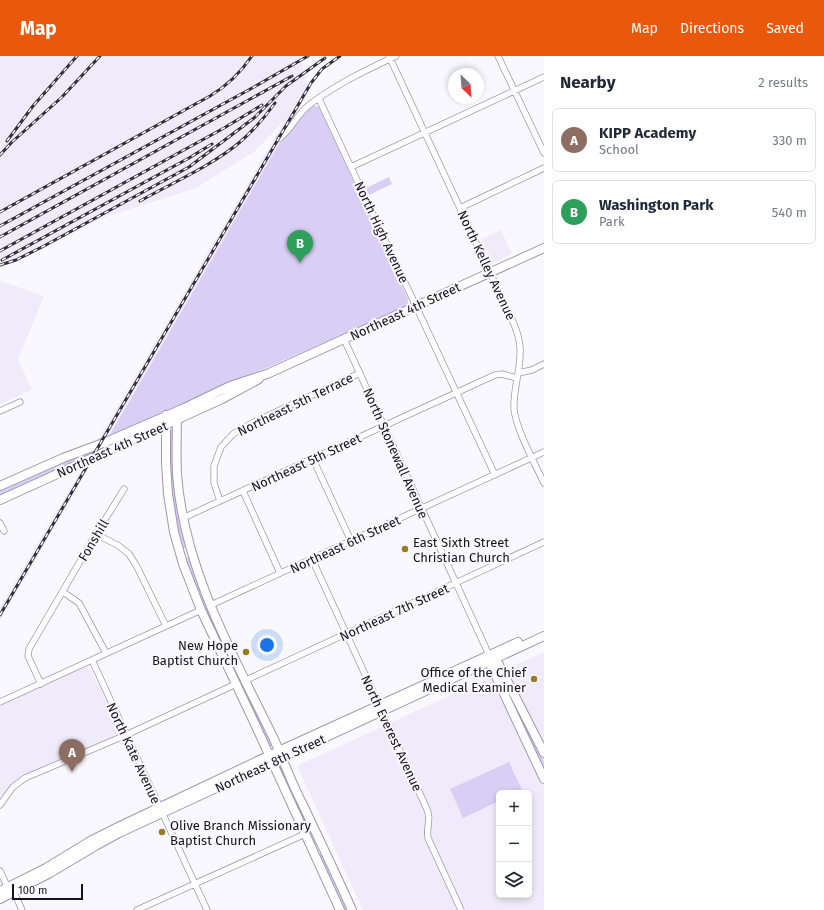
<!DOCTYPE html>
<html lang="en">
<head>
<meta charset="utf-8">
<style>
	body { margin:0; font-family:"Fira Sans",sans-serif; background:#f2f2f3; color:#1f2937 }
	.controls { position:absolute; right:12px; bottom:12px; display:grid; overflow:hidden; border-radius:6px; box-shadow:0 2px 6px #0003 }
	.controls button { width:36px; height:36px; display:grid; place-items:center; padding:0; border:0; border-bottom:1px solid #e0e1e3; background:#fff; color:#1f2937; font:20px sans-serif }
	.compass { position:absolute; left:448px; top:12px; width:36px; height:36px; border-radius:50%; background:#fff; box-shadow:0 2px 6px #0003; rotate:155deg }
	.scale { position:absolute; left:12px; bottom:10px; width:71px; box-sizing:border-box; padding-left:4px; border:2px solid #16131d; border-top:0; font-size:11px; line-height:14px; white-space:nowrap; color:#16131d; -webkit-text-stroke:3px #f9f8fe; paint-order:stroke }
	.you { position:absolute; left:267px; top:589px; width:14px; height:14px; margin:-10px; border:3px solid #fff; border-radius:50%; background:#1a73e8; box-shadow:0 0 0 6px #1a73e833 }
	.badge { display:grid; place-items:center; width:26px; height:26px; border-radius:50%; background:#ea580c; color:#fff; font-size:13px; font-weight:700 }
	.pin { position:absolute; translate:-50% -33px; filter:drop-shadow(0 1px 2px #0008) }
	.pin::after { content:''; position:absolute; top:21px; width:14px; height:12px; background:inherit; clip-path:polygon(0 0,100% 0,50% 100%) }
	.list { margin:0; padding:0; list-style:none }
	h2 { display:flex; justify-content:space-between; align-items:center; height:52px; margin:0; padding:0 16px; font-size:17px }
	h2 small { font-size:13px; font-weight:400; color:#747a83 }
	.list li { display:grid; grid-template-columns:26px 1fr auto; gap:12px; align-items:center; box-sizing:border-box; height:64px; margin:0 8px 8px; padding:0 8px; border:1px solid #e0e1e3; border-radius:6px }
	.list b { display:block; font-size:15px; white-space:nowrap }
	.list p { margin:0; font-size:13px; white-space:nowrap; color:#747a83 }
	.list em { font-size:13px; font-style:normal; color:#747a83 }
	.icon { flex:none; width:22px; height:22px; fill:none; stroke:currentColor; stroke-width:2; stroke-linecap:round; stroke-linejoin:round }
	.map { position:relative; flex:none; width:544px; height:854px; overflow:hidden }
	header { display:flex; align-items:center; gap:24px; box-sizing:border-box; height:56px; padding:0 20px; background:#ea580c; color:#fff }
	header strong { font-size:19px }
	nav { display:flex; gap:22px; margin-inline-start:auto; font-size:14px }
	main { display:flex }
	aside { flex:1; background:#fff }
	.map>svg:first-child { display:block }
	.built { fill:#efebfa; fill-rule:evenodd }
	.green { fill:#d9cef4 }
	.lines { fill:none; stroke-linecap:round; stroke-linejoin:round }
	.street-casing { stroke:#9e96b2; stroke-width:7 }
	.secondary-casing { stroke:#9e96b2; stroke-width:10 }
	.street { stroke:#fff; stroke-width:5.5 }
	.secondary { stroke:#fff; stroke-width:8 }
	.rail-casing { stroke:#312f38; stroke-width:3 }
	.rail { stroke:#f9f8fe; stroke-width:1.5; stroke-dasharray:4.5; stroke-linecap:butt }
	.poi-dot { fill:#9a7b24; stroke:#f9f8fe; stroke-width:1.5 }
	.labels { text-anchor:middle; stroke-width:4; stroke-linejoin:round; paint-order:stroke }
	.street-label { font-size:13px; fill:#16131d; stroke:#f9f8fe }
	.poi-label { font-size:13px; fill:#16131d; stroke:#f9f8fe; text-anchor:start }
</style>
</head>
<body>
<header>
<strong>Map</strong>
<nav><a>Map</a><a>Directions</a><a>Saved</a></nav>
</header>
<main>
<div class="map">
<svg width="544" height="854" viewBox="0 0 544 854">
	<rect width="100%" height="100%" fill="#f9f8fe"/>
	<path class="built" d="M0,0h300l7,27 5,3 -204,352 -11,4 188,-322 -30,31 -59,37 -93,30 -103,50z
		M501,174l11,24 -19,9 -12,-24z
		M0,225l44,15 -26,63 14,31 -32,14z
		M89,412l-89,153v-14l80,-135z
		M544,596v258h-181l-66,-144zM499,737h30v102h-30z
		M86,611l5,3 30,61v3l-97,43 -12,7 -12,16v-94z"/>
	<path class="green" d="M312,50h3l4,1 89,192v5l-4,3 -296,131 172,-296 4,-3 20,-25z
		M389,121l3,7 -23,11 -3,-7z
		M170,371l3,1 1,2 13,113 -2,5 -3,1 -12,-51z
		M94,393l-3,6 -91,42v-7z
		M189,501l3,2 81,187 -3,1 -2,-1 -71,-150 -12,-38z
		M512,644l3,1 29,60v8l-8,-12 -26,-56z
		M509,706l13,28 -6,3h-17v8l-36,17 -13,-29z
		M280,710l2,1 35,77 -3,2 -37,-79z
		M322,797l29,57h-9l-24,-55z"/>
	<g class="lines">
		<defs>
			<path id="street" d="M389,0l125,268c4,10 7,20 6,30 0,19 -7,36 -6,55 2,20 21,55 30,74
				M498,0l46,97
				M319,43l176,376
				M280,82c12,-9 17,-24 29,-33 26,-20 57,-35 87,-49
				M351,111l193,-90
				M460,152l84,-40
				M344,283l145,316
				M518,317l14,-3 12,-6
				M0,355l20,-9
				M313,403l38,82
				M243,435l37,82
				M220,445l-6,-18v-17l7,-19 12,-13 21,-12 106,-49
				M183,462l312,-143 7,-1 15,4
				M0,467l4,8
				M96,478l23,12 10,8 7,11 30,61
				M312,503l114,248c6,12 0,19 2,31l33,72
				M63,536l16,11 27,50
				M211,549l333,-153
				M92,604l115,250
				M244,625l300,-139
				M41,628l-13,-28 1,-7 67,-115 28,-45
				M0,646l201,-92
				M0,749l13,-18 12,-9 101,-43 110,-51
				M0,815l8,17 6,4 8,18
				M137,854l168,-76"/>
			<path id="secondary" d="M177,355c0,21 -1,42 0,63 7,95 55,179 96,263 10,22 18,45 29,66 17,36 34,71 50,107
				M166,359v48l2,31 6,38 9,32 18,46 53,112 86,188
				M0,430l63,-28 43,-16 76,-33 48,-23 37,-12 277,-126
				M0,444l222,-101 37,-20
				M489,600l2,10 53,113
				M491,601l7,6 46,90
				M0,835l46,-23 46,-28 28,-14 165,-78 233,-106
				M0,843l50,-26 47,-28 22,-12 425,-197"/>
		</defs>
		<use href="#street" class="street-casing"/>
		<use href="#secondary" class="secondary-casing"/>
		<use href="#street" class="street"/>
		<use href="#secondary" class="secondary"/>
		<defs>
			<path id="rail" d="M7,85l26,-35 44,-50
				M0,99l12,-13 50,-45 38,-41
				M140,145c32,-18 73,-36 100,-59 13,-11 25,-25 35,-39
				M0,156l210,-116c17,-10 31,-24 42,-40
				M0,170l254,-139 54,-31
				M0,181l292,-161
				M0,195l224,-123 38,-23
				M2,204l187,-102 23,-14
				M0,209l16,-5 28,-14 145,-79 65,-49 32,-32 39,-28
				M0,559l311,-532 11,-14 18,-13"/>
		</defs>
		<use href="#rail" class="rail-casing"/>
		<use href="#rail" class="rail"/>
	</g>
	<g class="poi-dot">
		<circle cx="405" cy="493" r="4"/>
		<circle cx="246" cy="596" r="4"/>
		<circle cx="534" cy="623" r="4"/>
		<circle cx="162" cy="776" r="4"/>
	</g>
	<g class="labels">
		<g class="street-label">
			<text transform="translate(382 176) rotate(65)" y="5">North High Avenue</text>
			<text transform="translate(487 209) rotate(65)" y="5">North Kelley Avenue</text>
			<text transform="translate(405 255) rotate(-25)" y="5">Northeast 4th Street</text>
			<text transform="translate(295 348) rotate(-26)" y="5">Northeast 5th Terrace</text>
			<text transform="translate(112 393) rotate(-24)" y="5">Northeast 4th Street</text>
			<text transform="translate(396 397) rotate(66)" y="5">North Stonewall Avenue</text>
			<text transform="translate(306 406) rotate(-25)" y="5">Northeast 5th Street</text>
			<text transform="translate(93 484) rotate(-59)" y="5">Fonshill</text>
			<text transform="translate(345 488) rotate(-25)" y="5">Northeast 6th Street</text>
			<text transform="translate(394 556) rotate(-25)" y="5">Northeast 7th Street</text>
			<text transform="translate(392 677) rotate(65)" y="5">North Everest Avenue</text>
			<text transform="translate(134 697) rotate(65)" y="5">North Kate Avenue</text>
			<text transform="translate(270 707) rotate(-25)" y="5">Northeast 8th Street</text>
		</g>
		<g class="poi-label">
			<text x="413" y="491">East Sixth Street<tspan x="413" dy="15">Christian Church</tspan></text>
			<text x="238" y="594" text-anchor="end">New Hope<tspan x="238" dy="15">Baptist Church</tspan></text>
			<text x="526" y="621" text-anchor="end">Office of the Chief<tspan x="526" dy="15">Medical Examiner</tspan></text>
			<text x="170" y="774">Olive Branch Missionary<tspan x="170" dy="15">Baptist Church</tspan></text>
		</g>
	</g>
</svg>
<div class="controls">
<button>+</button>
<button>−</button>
<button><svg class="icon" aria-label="layers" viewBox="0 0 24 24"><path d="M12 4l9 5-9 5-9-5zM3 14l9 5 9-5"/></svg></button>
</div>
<svg class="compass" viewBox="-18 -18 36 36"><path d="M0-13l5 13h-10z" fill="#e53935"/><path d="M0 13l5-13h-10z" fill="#747a83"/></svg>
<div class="scale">100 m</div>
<div class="you"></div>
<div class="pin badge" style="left:72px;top:716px;background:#8d6e63">A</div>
<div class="pin badge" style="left:300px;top:207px;background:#2e9e5b">B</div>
</div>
<aside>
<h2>Nearby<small>2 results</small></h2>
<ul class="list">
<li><span class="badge" style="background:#8d6e63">A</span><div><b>KIPP Academy</b><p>School</p></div><em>330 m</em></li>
<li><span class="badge" style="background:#2e9e5b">B</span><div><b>Washington Park</b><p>Park</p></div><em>540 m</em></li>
</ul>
</aside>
</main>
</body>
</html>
